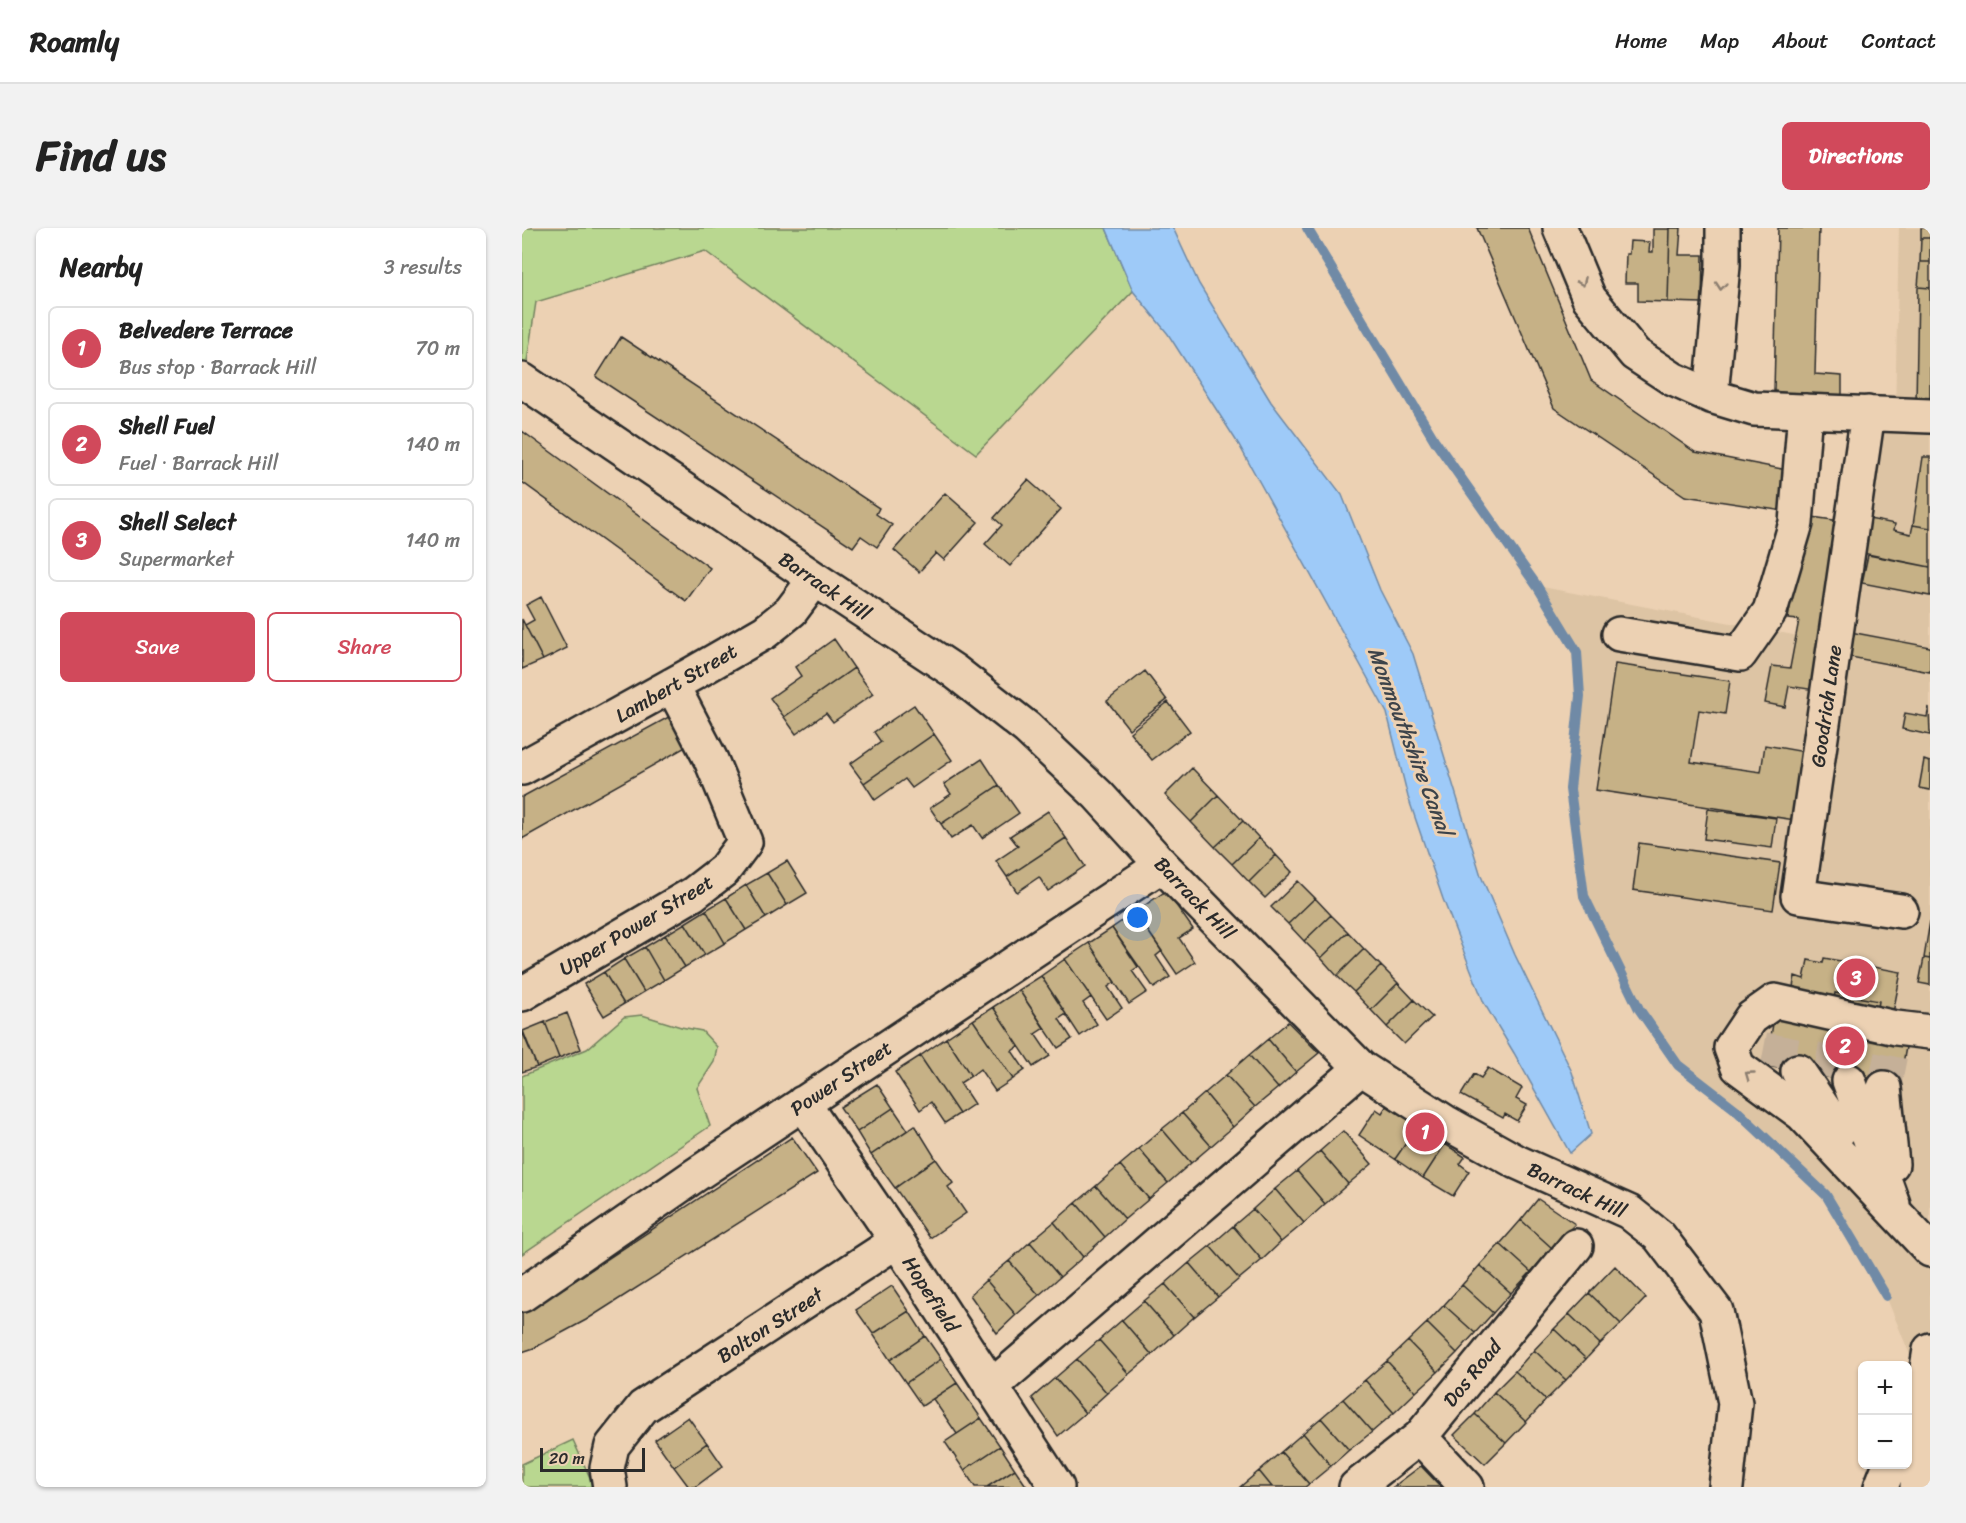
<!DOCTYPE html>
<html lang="en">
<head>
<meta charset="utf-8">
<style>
	body { margin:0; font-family:Sriracha,sans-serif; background:#f2f2f2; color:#222 }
	.controls { position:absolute; right:18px; bottom:18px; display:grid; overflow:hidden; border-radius:9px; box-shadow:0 2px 4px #0004 }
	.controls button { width:54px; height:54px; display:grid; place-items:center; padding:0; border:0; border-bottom:2px solid #e0e0e0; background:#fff; color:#222; font:30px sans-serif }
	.scale { position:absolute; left:18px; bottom:15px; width:105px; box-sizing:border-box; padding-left:6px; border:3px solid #2b2b2b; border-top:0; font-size:16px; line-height:21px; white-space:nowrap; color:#2b2b2b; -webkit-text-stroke:4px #ecd1b3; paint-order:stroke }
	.you { position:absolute; left:616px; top:690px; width:21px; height:21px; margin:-15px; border:4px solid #fff; border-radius:50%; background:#1a73e8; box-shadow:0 0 0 9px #1a73e833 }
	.badge { display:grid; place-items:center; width:39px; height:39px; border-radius:50%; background:#d1495b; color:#fff; font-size:20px; font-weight:700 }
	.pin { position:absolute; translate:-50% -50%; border:3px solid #fff; box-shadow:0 2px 6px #0006 }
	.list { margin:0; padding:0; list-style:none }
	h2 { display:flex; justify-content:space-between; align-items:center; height:78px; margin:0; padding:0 24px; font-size:26px }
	h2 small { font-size:20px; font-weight:400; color:#767676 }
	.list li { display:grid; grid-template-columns:39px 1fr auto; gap:18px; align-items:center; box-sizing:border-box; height:84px; margin:0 12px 12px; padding:0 12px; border:2px solid #e0e0e0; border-radius:9px }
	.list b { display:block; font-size:22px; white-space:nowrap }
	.list p { margin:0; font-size:20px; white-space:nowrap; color:#767676 }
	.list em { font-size:20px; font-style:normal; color:#767676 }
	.actions { display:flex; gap:12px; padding:18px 24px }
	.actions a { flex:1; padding:14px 0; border:2px solid #d1495b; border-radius:9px; text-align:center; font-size:21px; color:#d1495b }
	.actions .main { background:#d1495b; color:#fff }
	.map { position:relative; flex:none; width:1408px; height:1259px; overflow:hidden; border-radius:9px }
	header { display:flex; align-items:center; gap:36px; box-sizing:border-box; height:84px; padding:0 30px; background:#fff; border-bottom:2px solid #e0e0e0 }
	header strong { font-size:28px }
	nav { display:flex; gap:33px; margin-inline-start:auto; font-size:21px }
	.intro { display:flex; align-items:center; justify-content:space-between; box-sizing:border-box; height:144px; padding:0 36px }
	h1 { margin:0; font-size:42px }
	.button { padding:15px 27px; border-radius:9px; background:#d1495b; color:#fff; font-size:21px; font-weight:700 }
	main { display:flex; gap:36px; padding:0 36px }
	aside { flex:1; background:#fff; border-radius:9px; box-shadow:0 2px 4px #0004 }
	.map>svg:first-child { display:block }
	.built { fill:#ddc4a4 }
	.green { fill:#b9d790; stroke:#72815e; stroke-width:1.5 }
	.water { fill:#9ecaf8; stroke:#708aa6; stroke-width:1.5 }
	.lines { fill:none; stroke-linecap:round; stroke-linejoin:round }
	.stream { stroke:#708aa6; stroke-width:10 }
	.building { fill:#c6b186; stroke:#2b2b2b; stroke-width:1.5 }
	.minor-tunnel { stroke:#c5b098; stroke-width:33; stroke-dasharray:33 16; stroke-linecap:butt }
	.minor-casing { stroke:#2b2b2b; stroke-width:38 }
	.major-casing { stroke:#2b2b2b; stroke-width:38 }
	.minor { stroke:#ecd1b3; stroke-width:33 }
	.major { stroke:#ecd1b3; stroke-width:33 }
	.oneway { stroke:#8c7e6f }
	.labels { text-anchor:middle; stroke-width:6; stroke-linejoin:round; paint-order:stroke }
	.street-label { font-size:20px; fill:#2b2b2b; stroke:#ecd1b3 }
	.water-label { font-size:21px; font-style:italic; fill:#3c434a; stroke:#ecd1b3 }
</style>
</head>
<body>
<header>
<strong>Roamly</strong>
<nav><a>Home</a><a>Map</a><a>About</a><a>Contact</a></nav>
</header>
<div class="intro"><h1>Find us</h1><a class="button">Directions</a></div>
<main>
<aside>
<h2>Nearby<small>3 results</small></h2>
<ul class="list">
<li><span class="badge">1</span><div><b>Belvedere Terrace</b><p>Bus stop · Barrack Hill</p></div><em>70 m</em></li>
<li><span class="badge">2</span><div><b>Shell Fuel</b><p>Fuel · Barrack Hill</p></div><em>140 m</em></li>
<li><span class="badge">3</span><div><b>Shell Select</b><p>Supermarket</p></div><em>140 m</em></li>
</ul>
<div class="actions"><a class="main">Save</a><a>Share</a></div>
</aside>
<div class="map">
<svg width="1408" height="1259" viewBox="0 0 1408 1259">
	<rect width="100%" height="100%" fill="#ecd1b3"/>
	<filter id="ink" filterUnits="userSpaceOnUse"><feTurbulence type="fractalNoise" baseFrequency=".0167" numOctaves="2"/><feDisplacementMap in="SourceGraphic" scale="12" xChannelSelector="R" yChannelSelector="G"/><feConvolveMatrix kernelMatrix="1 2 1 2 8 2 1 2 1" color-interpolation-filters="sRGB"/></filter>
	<g filter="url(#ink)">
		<path class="built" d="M1377,0h31v1130l-5,34 -39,-96 -60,-101 -91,-86 -57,-44 -39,-56 -55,-113 -14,-107 10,-93 -3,-44 -40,-66 298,57 33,-230 27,1z"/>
		<path class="green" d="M0,0h584l27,63 -157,163 -271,-203 -169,51 -12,79 -2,-1z
			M120,787l39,12 21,4 15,16 -3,15 -17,26 13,38 -188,128v-178l65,-27 37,-32z
			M51,1212l19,42 5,5h-75v-23z"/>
		<path class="water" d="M584,0h67l26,56 72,118 71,93 38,95 33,64 68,222 34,79 57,117 19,62 -21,19 -56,-100 -30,-50 -41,-104 -35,-102 -21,-84 -148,-268 -71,-111 -35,-43z"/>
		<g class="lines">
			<path class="stream" d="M785,0l128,213 102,145 40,66 3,44 -10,93 14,107 55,113 39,56 57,44 91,86 60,101"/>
		</g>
		<path class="building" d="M955,0h51l63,152 104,72 97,19 -1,41 -106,-16 -131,-88z
			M1148,0h11l-2,27h24l-1,48 -34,-1z
			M1256,0h41l-4,146 27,2v21l-40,-2 -28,-4z
			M1399,0h9v10h-9z
			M1131,1h17l-2,73 -30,-1v-18h-13l1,-29h3l1,-13 20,1 -1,10h4z
			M1399,10h9v24h-10z
			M1398,34h10v26l-12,-1z
			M1396,59l12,1v116l-14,-1z
			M99,109l258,171 -3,6 16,11 -15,22 -16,-11 -8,11 -257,-170z
			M0,203l188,137 -24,33 -164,-119z
			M1401,229h7v71l-17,-3z
			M506,252l33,29 -51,57 -25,-22 17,-19 -8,-7z
			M423,265l33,29 -34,38 -8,-7 -17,19 -25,-22z
			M1283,288l42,6 -25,169 -33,-5 -4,21 -20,-4 7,-37 18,2 9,-48 -11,-1z
			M1337,289l36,7 -1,6 17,4 2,-9 17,3v39l-77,-16z
			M1346,327l62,12v29l-68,-13z
			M19,369l26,51 -24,12 -18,-35 9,-5 -8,-15z
			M0,391l21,41 -21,9z
			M1323,403l85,16v25l-90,-17z
			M312,411l20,29 -70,49 -14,-19 31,-22 -6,-9z
			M1093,436l115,17 -5,33 -26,-4 -8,52 70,10 4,-27 40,7 -10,68 -199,-30z
			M332,440l19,26 -40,28 -7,-9 -30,21 -12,-17z
			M623,443l22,29 -38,29 -22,-28z
			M646,474l22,29 -38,29 -22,-28z
			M392,477l20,29 -70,49 -14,-19 31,-22 -7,-10z
			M1407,479l1,28 -28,-6 3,-16 22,4z
			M154,485l15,31 -169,95v-42z
			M412,506l18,26 -40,28 -7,-9 -30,21 -11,-17z
			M460,531l17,26 -58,39 -11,-16 21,-14 -7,-10z
			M1402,532l6,2v28l-11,-2z
			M670,540l26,27 -27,27 -26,-27z
			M477,557l20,28 -37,25 -9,-13 -22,14 -10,-15z
			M696,567l25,26 -28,26 -24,-25z
			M1186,581l68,9 -4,30 -68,-9z
			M526,583l18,27 -59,39 -11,-16 22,-15 -8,-10z
			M721,593l16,17 -27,26 -17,-17z
			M544,610l19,28 -37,25 -9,-14 -22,15 -10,-15z
			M737,610l17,17 -27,27 -17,-18z
			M1117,615l141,20 -7,47 -140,-20z
			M754,627l16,17 -27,26 -16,-16z
			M265,633l20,32 -20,12 -20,-32z
			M245,645l20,32 -21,13 -20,-33z
			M776,653l17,17 -27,26 -17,-17z
			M224,657l20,33 -20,12 -20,-32z
			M644,663l27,38 -14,9 16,24 -18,12 -42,-62z
			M204,670l20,32 -21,13 -19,-33z
			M793,670l16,17 -27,26 -16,-17z
			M184,682l19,33 -20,12 -20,-32z
			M613,684l27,39 -6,5 14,21 -16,11 -42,-60z
			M809,687l17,17 -27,26 -17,-17z
			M1408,693v38l-6,-1z
			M163,695l20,32 -20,12 -20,-32z
			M590,700l26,39 -6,4 15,21 -18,12 -40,-61z
			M826,704l16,17 -27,27 -16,-18z
			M143,707l20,32 -21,13 -19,-33z
			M567,715l26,39 -7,5 14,21 -16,11 -41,-60z
			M123,719l19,33 -20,12 -20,-33z
			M842,721l17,17 -27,26 -17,-16z
			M1302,730l77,14 -9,46 -15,-3 2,-14 -44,-8 -2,13 -42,-8 4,-22 9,3 4,-19 15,3z
			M1402,730l6,1v26l-11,-2z
			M102,731l20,33 -20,12 -20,-32z
			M543,731l26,38 -8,6 14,21 -17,12 -39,-60z
			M859,738l17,17 -27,27 -17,-18z
			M82,744l20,32 -20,12 -20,-32z
			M519,748l25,38 -7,5 13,20 -14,9 -39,-58z
			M876,755l16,17 -27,27 -16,-17z
			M497,762l25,38 -9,6 15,22 -17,11 -40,-60z
			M1313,765l44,8 -6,35 34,6 -9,48 -132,-24 8,-48 55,10z
			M892,772l18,17 -28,27 -17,-17z
			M471,779l26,39 -7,5 13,19 -12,9 -40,-59z
			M45,785l14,36 -22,9 -14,-36z
			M451,792l40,59 -18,12 -15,-22 -9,7 -25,-38z
			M23,794l14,36 -22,9 -14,-36z
			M766,794l31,31 -23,19 -28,-33z
			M0,803l15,36 -15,5z
			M424,810l25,38 -11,7 14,21 -15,10 -39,-58z
			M746,811l28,33 -18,16 -29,-33z
			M727,827l29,33 -23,19 -29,-32z
			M398,828l39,58 -14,9 -14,-21 -11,8 -25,-38z
			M966,840l34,20 -6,11 11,6 -10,16 -12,-7 -2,4 -42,-23 13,-21 7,4z
			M704,847l29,32 -22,20 -28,-34z
			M355,856l16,24 -36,24 -17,-25z
			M683,865l28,34 -22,19 -29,-33z
			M865,877l23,15 -5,8 8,5 -18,26 -36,-24 17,-26 6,4z
			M371,880l15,22 -37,25 -14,-23z
			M660,885l29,33 -20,17 -29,-34z
			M393,897l21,34 -41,29 -24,-33z
			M640,901l29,34 -23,20 -29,-34z
			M821,903l29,33 -24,20 -28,-33z
			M891,905l24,16 5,-7 3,2 -22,34 -28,-19z
			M270,909l25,36 -231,147 -52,28 -12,4v-42l43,-23z
			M923,916l20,13 -5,7 9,7 -16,25 -30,-18z
			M617,921l29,34 -19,16 -29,-34z
			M798,923l28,33 -23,20 -28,-33z
			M414,931l17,24 -5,4 18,26 -36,25 -35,-50z
			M598,937l29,34 -24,20 -29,-33z
			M775,943l28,33 -21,19 -29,-34z
			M574,958l29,33 -20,18 -29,-34z
			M753,961l29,34 -23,19 -28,-33z
			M1016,971l37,25 -23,24 -31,-28z
			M554,975l29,34 -22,20 -29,-35z
			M731,981l28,33 -19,18 -29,-34z
			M999,992l31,28 -21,24 -31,-28z
			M532,994l29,35 -23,20 -30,-35z
			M711,998l29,34 -23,19 -29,-33z
			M508,1014l30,35 -21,18 -30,-34z
			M978,1016l31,28 -20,21 -31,-28z
			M688,1018l29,33 -21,18 -29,-34z
			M487,1033l30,34 -23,20 -30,-35z
			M667,1035l29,34 -24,20 -29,-33z
			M958,1037l31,28 -18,20 -31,-28z
			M1093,1038l31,32 -25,26 -32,-31z
			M464,1052l30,35 -19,18 -27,-38z
			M643,1056l29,33 -20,18 -30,-34z
			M940,1057l31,28 -18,20 -31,-28z
			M370,1058l17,25 -36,23 -17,-24z
			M1067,1065l32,31 -21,20 -31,-30z
			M622,1073l30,34 -22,20 -30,-35z
			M922,1077l31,28 -18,20 -30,-30z
			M387,1083l16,25 -35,24 -17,-26z
			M1047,1086l31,30 -14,15 -32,-30z
			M600,1092l30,35 -23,19 -30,-34z
			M905,1095l30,30 -19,19 -30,-31z
			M1032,1101l32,30 -20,21 -32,-30z
			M403,1108l16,23 -35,24 -16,-23z
			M577,1112l30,34 -22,19 -30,-34z
			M886,1113l30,31 -22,20 -29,-31z
			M1012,1122l32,30 -20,20 -31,-29z
			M419,1131l16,24 -35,23 -16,-23z
			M555,1131l30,34 -22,20 -30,-35z
			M865,1133l29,31 -22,21 -29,-33z
			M993,1143l31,29 -20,22 -32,-30z
			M533,1150l30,35 -27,23 -26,-38z
			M843,1152l29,33 -22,19 -29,-33z
			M435,1155l24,35 -24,16 -24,-35z
			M972,1164l32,30 -20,21 -31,-29z
			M821,1171l29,33 -23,18 -28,-32z
			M953,1186l31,29 -21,21 -31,-29z
			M166,1189l19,26 -33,24 -19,-27z
			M459,1190l19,28 -36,24 -19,-28z
			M799,1190l28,32 -18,16 -28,-33z
			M781,1205l28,33 -22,18 -28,-32z
			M185,1215l16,23 -28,21h-6l-15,-20z
			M478,1218l15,23 -28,18h-12l-11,-17z
			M759,1224l28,32 -4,3h-33l-13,-16z
			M899,1238l20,21h-48z
			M493,1241l12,18h-40z
			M737,1243l13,16h-32z"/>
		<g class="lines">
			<path class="minor-tunnel" d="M1255,840l9,-47
				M1307,850l12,-63
				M1362,860l10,-49"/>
			<defs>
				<path id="minor" d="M1038,0l29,70 46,56 38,25 38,17 43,13 176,7
					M0,152l293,199 139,92 73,57 71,67 64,70 199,203 84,54 72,40 112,50 30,24 57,75 19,92 -9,84
					M1189,168l12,-131v-37
					M1346,185l-70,483 103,15
					M1097,406l121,20 30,-43 26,-88 9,-112
					M0,540l172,-95 71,-41 26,-21 24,-32
					M0,766l171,-100 31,-24 21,-28 -34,-82 -39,-75
					M1408,804l-34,-4 -121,-27 -24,17 -20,30 7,19 64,47 128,136
					M1276,843l41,60
					M1327,853l44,123
					M1362,860l8,76
					M281,875l94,138 160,246
					M0,1067l172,-119 468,-311
					M469,1159l370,-319
					M898,1209l47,50
					M88,1259l-3,-19 5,-22 31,-39 254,-166
					M834,1259l64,-50 156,-191"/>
				<path id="major" d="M1359,1259l9,-23
					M1395,1259l5,-89 8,-48"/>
			</defs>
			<use href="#minor" class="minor-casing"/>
			<use href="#major" class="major-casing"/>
			<use href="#minor" class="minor"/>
			<use href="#major" class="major"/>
		</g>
		<defs><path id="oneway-chevron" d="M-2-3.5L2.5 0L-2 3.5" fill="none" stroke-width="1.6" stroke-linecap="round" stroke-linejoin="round" transform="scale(1.5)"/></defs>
		<g class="oneway">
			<use href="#oneway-chevron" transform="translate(1060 54) rotate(67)"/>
			<use href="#oneway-chevron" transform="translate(1199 58) rotate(95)"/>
			<use href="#oneway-chevron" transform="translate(1227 847) rotate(-144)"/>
		</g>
	</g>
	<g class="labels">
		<g class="street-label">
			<text transform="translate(303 358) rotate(34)" y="7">Barrack Hill</text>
			<text transform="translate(154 455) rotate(-30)" y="7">Lambert Street</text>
			<text transform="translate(1304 478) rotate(-82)" y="7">Goodrich Lane</text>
			<text transform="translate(673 670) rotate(46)" y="7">Barrack Hill</text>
			<text transform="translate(114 697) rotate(-31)" y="7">Upper Power Street</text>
			<text transform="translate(319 850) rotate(-34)" y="7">Power Street</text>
			<text transform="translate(1055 962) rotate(25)" y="7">Barrack Hill</text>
			<text transform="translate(409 1066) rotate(57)" y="7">Hopefield</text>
			<text transform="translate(248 1097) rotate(-33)" y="7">Bolton Street</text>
			<text transform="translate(950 1145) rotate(-51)" y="7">Dos Road</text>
		</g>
		<g class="water-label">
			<text transform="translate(888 513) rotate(69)" y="7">Monmouthshire Canal</text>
		</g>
	</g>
</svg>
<div class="controls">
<button>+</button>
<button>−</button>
</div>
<div class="scale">20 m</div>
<div class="you"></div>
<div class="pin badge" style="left:903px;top:904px">1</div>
<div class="pin badge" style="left:1323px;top:818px">2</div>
<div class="pin badge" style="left:1334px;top:750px">3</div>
</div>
</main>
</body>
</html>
